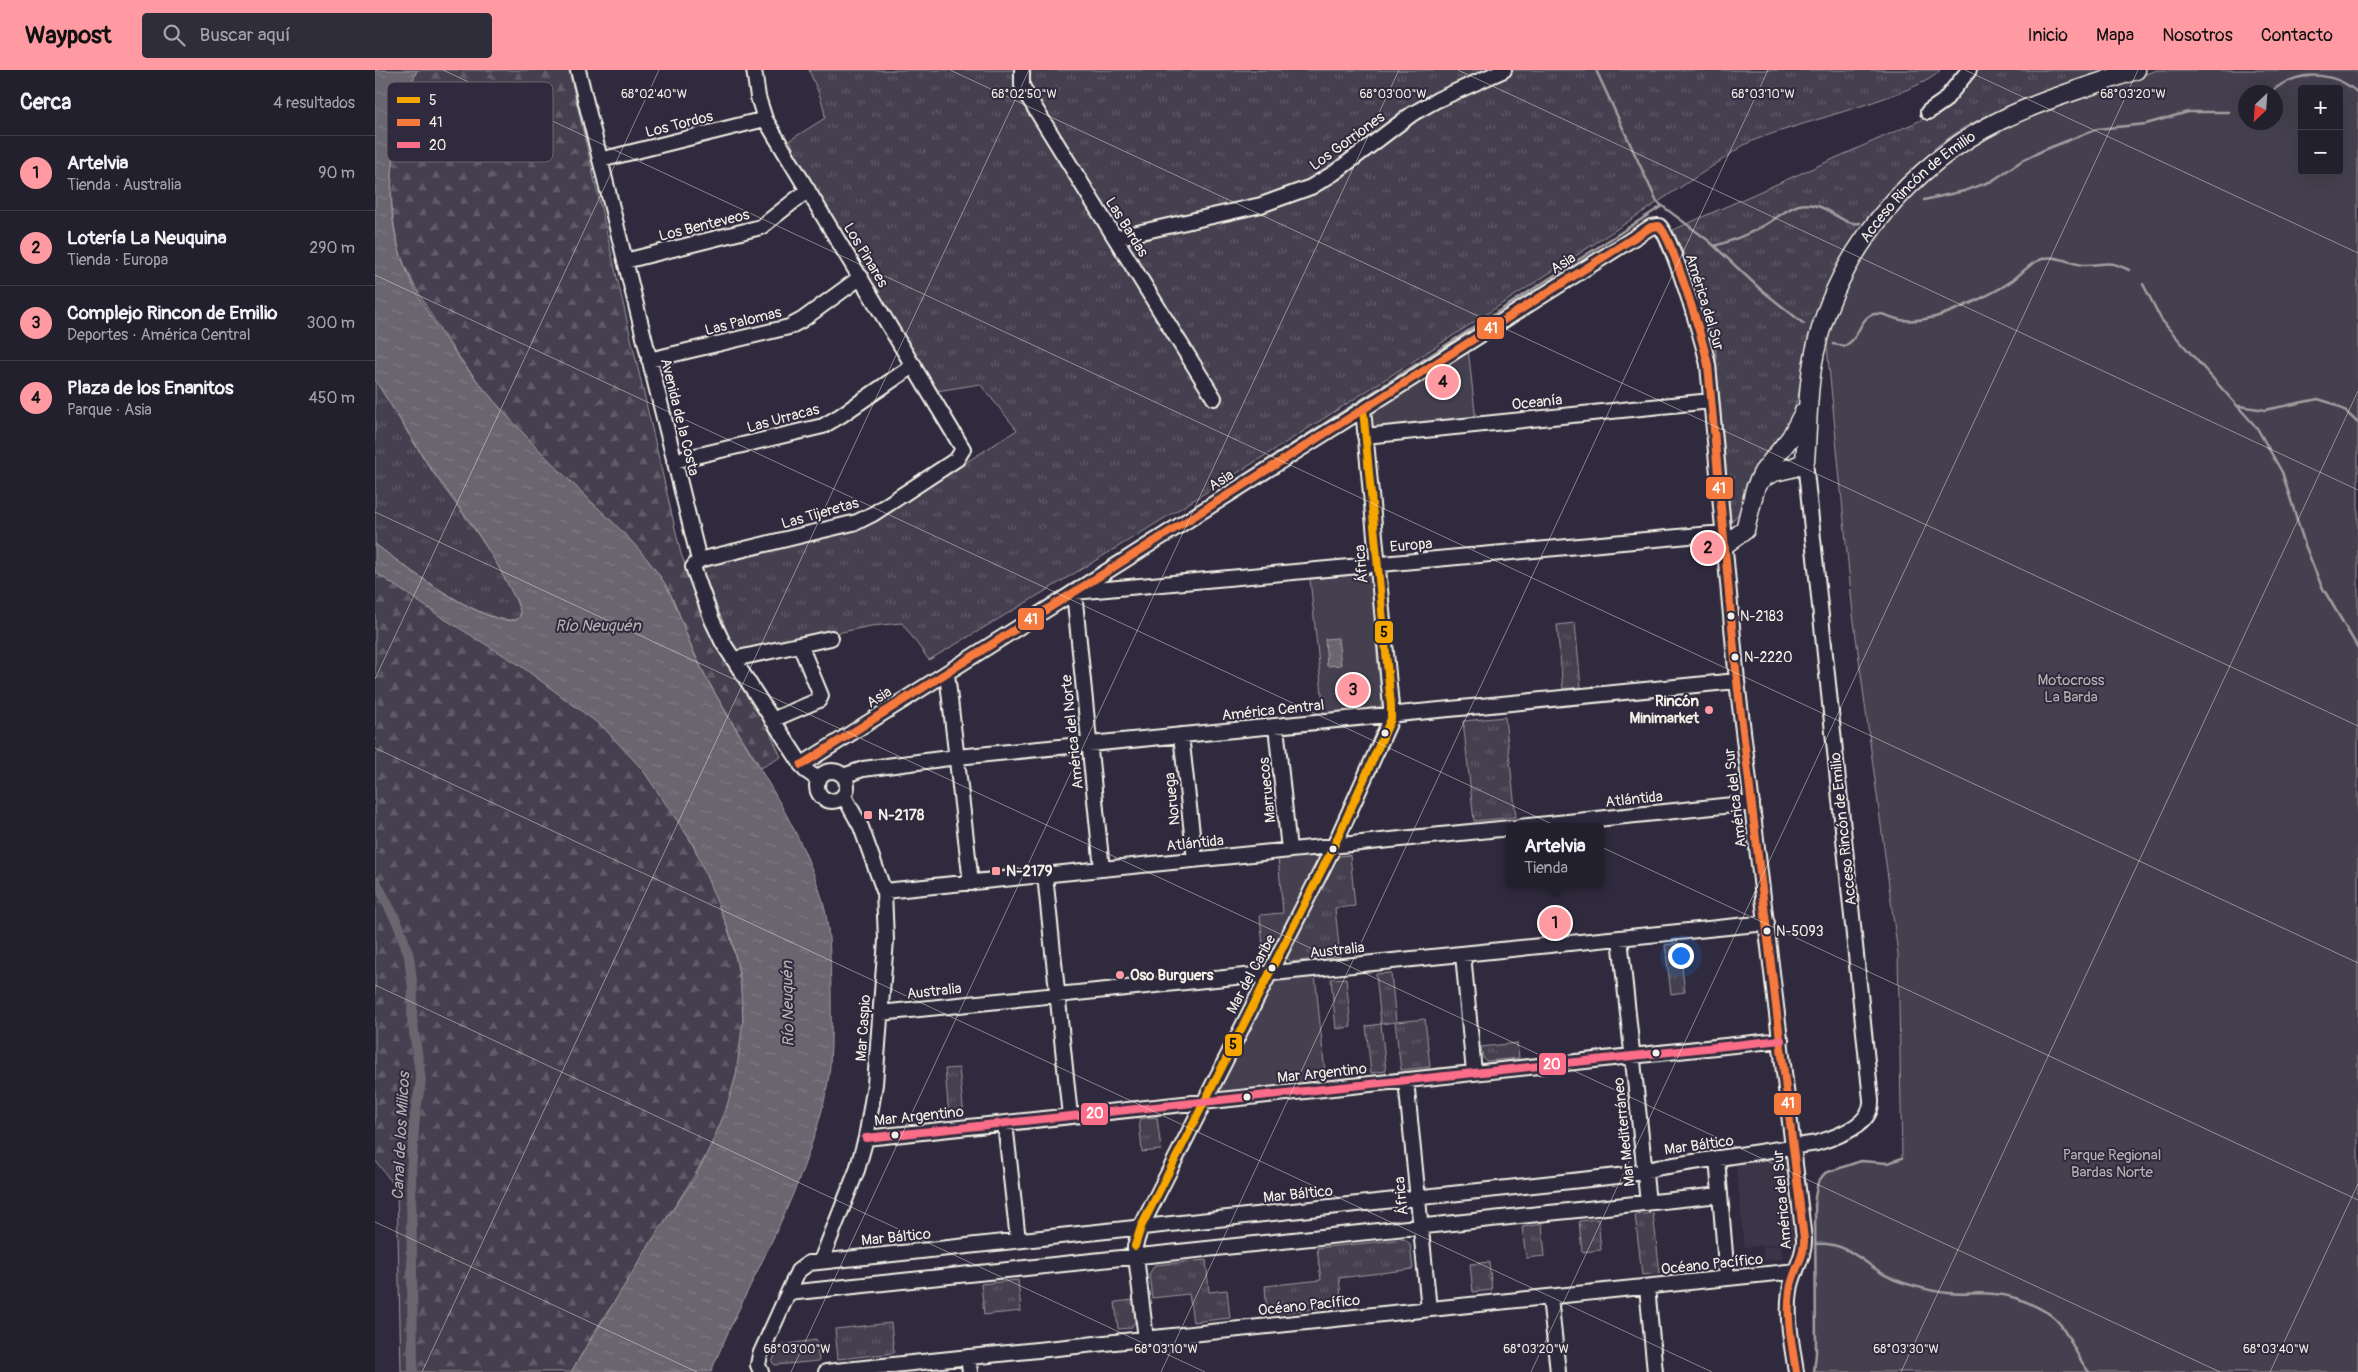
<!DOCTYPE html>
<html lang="es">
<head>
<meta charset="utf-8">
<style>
	body { margin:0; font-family:Pangolin,sans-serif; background:#2f2d3a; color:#f1f3f6 }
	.controls { position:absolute; right:15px; top:15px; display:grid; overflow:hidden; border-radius:5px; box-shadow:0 5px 20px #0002 }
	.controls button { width:45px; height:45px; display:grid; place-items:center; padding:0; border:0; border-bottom:1px solid #403e4a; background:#23202e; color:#f1f3f6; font:25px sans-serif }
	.compass { position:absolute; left:1863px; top:15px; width:45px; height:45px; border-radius:50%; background:#23202e; box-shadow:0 5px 20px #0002; rotate:205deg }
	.you { position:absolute; left:1305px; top:885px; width:18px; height:18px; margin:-12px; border:4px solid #fff; border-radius:50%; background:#1a73e8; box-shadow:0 0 0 8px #1a73e833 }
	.badge { display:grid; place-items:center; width:32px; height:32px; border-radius:50%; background:#ff9aa2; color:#111; font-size:16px; font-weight:700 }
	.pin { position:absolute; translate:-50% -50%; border:2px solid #fff; box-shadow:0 1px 5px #0006 }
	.popup { position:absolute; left:1131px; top:753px; width:98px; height:65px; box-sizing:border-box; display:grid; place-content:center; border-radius:5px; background:#23202e; filter:drop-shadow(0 1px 4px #0005); font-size:16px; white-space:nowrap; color:#a3a3aa }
	.popup b { font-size:19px; color:#f1f3f6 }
	.popup::after { content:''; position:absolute; left:50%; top:100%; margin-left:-10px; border:10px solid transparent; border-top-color:#23202e }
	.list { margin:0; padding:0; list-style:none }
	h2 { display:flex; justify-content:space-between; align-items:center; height:65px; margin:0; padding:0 20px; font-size:21px }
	h2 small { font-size:16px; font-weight:400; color:#a3a3aa }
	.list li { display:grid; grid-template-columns:32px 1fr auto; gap:15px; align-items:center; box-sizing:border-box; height:75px; padding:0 20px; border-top:1px solid #403e4a }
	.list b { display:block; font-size:19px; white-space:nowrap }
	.list p { margin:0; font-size:16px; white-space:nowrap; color:#a3a3aa }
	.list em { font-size:16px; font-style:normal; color:#a3a3aa }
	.icon { flex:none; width:28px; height:28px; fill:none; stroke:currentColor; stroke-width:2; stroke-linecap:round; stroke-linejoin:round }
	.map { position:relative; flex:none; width:1983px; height:1302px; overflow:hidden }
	header { display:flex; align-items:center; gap:30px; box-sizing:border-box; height:70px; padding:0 25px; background:#ff9aa2; color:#111 }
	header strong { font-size:24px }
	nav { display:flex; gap:28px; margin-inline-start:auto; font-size:18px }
	.search { width:350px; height:45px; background:#2f2d3a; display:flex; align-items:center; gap:12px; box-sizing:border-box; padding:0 18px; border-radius:5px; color:#a3a3aa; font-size:19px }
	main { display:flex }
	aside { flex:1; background:#23202e }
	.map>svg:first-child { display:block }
	.built { fill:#3b3647 }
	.grass { fill:url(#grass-tufts); stroke:#9c989c }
	.forest { fill:url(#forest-firs); stroke:#9c989c }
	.park { fill:#454050; stroke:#9c989c; fill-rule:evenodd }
	.water { fill:url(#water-ripples); stroke:#a19ea0 }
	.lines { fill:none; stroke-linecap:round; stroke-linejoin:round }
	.stream { stroke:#a19ea0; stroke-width:2.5 }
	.canal { stroke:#6a6670; stroke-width:10 }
	.minor-casing { stroke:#f4f1e8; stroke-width:18 }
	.major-casing { stroke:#f4f1e8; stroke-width:21 }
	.minor { stroke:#2f2a3d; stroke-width:14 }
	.major { stroke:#2f2a3d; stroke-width:18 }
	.bus-1-casing { stroke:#2f2a3d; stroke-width:11 }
	.bus-2-casing { stroke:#2f2a3d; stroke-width:11 }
	.bus-3-casing { stroke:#2f2a3d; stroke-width:11 }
	.bus-1 { stroke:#f7a600; stroke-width:8 }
	.bus-2 { stroke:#f6793e; stroke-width:8 }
	.bus-3 { stroke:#fb6d88; stroke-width:8 }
	.ticks { fill:none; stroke:#f4f1e8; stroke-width:1; stroke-opacity:0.45 }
	.bus-dot { fill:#f4f1e8; stroke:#2f2a3d; stroke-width:2 }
	.poi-dot { fill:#ff9aa2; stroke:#2f2a3d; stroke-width:2 }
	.labels { text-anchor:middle; stroke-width:4; stroke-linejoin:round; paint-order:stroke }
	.bus-label { font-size:14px; fill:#f4f1e8; stroke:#2f2a3d; text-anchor:start }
	.street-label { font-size:15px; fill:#f4f1e8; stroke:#2f2a3d }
	.park-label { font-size:15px; fill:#b7b3b3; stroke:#2f2a3d }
	.poi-label { font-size:15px; font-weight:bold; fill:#f4f1e8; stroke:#2f2a3d; text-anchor:start }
	.water-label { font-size:16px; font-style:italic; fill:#b6b2b2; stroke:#2f2a3d }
	.key { fill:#2f2a3d; stroke:#6a6670; stroke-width:1 }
	.key-label { font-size:14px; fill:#f4f1e8 }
	.ticks-label { font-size:12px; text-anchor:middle; fill:#f4f1e8; stroke:#2f2a3d; stroke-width:4; stroke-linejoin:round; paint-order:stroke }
	.line-badge { stroke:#2f2a3d; stroke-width:2 }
	.badge-label { font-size:14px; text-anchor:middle; font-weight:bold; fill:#fff }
	.pale-badge-label { font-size:14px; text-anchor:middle; font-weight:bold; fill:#111 }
</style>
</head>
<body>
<header>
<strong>Waypost</strong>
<div class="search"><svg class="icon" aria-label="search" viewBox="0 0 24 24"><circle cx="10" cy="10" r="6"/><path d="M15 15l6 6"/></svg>Buscar aquí</div>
<nav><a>Inicio</a><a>Mapa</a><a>Nosotros</a><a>Contacto</a></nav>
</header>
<main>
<aside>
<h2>Cerca<small>4 resultados</small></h2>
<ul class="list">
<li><span class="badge">1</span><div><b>Artelvia</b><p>Tienda · Australia</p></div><em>90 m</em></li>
<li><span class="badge">2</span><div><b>Lotería La Neuquina</b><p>Tienda · Europa</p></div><em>290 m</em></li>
<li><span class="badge">3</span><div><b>Complejo Rincon de Emilio</b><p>Deportes · América Central</p></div><em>300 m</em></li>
<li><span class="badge">4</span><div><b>Plaza de los Enanitos</b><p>Parque · Asia</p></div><em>450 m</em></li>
</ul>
</aside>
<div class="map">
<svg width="1983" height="1302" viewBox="0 0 1983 1302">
	<defs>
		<pattern id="grass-tufts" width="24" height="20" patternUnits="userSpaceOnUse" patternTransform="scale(1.25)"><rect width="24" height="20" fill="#454050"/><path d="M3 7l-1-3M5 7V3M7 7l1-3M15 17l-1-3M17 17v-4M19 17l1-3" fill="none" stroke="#605c69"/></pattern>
		<pattern id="forest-firs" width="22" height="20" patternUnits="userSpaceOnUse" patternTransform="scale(1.25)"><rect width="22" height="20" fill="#454050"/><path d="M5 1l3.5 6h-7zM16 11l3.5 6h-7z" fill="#605c69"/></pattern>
		<pattern id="water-ripples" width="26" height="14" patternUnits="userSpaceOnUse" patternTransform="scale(1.25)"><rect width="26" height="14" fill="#6a6670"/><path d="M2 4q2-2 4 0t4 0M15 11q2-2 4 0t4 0" fill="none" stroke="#807c84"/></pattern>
	</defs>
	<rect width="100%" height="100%" fill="#2f2a3d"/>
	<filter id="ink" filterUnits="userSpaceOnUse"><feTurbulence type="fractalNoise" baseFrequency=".02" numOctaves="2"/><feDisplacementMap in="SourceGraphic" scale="10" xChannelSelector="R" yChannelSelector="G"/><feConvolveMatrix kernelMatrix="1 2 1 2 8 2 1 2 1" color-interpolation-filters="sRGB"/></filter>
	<g filter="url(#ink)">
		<path class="built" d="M1411,1088l8,85 -50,4 -8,-85z
			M1406,1175l2,14 -19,2 -1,-14z"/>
		<path class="grass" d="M434,0h1131c-14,23 -159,57 -192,73 -7,3 -13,8 -20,13 -263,173 -527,345 -799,504l-27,-37 -31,3 -135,28 -35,-87 163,-40 153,-97 -37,-46 -43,7 -140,-233 -7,-18 35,-22c-1,-17 -10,-32 -16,-48z
			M1599,0h139l-125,45 -25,13 -26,18 -22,22 -71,86 -14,26 -22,61 -10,56 -7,23 -43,68 -9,25 -8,9 -16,-177 -24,-76 -18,-39 273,-121 14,-14z
			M0,310c20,30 37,62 57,91 31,45 69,88 88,140v6c-25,18 -123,-56 -145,-73z
			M1200,553l6,64 -18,2 -6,-64z
			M1130,647l11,100 -42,4 -11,-100z
			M975,785l5,51 -20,2 5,48 -49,6 -4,-4 51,-102z
			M1304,873l6,49 -14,2 -6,-49z
			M1016,903l5,49 29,-3 5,48 -29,3 -6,-48 -14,2 5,47 -15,2 -5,-47 15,-2 -5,-50z
			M971,908l5,49 -15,2 -5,-50z
			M1142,973l2,15 -32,3 -4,-3 -2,-11z
			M584,998l5,48 -15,1 -4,-48z
			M782,1047l4,33 -19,2 -3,-33z
			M1278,1143l7,60 -18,2 -7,-60z
			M1223,1149l3,31 -19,2 -3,-31z
			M1167,1154l3,32 -19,2 -4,-31z
			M1030,1169l5,5 3,25 -74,9 3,28 -75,8 -2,-28 56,-6 -4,-32z
			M831,1190l3,32 18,-2 3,28 -37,4 -4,-28 -37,4 -3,-24 6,-9z
			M1114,1192l3,28 -19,2 -3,-28z
			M643,1210l3,31 -37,4 -3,-31z
			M758,1230l2,22 -4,6 -13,1 -3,-27z
			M516,1253l3,30 -56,6 -3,-30z
			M441,1270l3,21 -44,4 -3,-3 8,-17z"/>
		<path class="forest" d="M42,0h152l112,484 26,67 53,89 21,47 -20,11c-24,-39 -50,-77 -68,-118 -11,-25 -18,-54 -34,-75 -27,-37 -62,-67 -94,-99 -55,-54 -107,-111 -144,-179 -9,-16 -18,-32 -22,-49 -16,-58 -5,-123 18,-178z
			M0,502c75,51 157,94 226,153 70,59 133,181 141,273 4,38 -4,78 -17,114 -16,45 -42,82 -69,122 -12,19 -22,38 -33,57 -7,10 -15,19 -21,29 -11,16 -20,35 -31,52h-170l-4,-183 -22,-29z"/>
		<path class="park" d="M1782,0h201v1302h-544l2,-19 -1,-156 3,-15 7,-9 36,-12 27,2 14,-5 -4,-204 -45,-340 -27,-278 16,-45 38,-64 66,-67 70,-40zM1927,19h37v82h-37zM1870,22h30v30h-30z
			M1093,278l8,73 -105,10 -3,-20z
			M991,504l6,3 5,46 -3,1 8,79 -2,4 -56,6 -14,-134z
			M944,784l4,3 -58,112 -5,-54 23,-2 -5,-56z
			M940,904l11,109 -109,10 -2,-2 59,-112z"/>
		<path class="water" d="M0,0h42c-22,53 -35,124 -18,180 25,82 109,169 169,229 31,31 66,60 91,96 16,22 23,49 33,74 6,13 13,27 20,39 37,67 83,128 107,201 12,33 11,68 12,102 0,24 1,49 -1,74 -2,24 -8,48 -16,71 -25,83 -71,156 -103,236h-140l85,-138 38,-55 14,-26 17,-41 11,-36 7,-57 -3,-41 -9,-42 -38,-92 -51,-75 -39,-42 -85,-63 -77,-47 -66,-45v-28c26,20 110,84 142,76l4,-6 -4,-12 -20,-38 -26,-41 -39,-53 -57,-90z
			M963,568l3,27 -14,1 -2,-27z"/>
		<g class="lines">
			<path class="stream" d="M1221,0l61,132 52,39 50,47 45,36
				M1896,22c26,-22 61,-22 87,1
				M1549,130l40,-9 28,-10 31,-21 21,-10 53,-21 49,-5 42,-12h41
				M1339,176c18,-5 35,-12 51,-21 11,-6 22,-17 34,-20 27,-6 41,22 61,18
				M1768,214l18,35 8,10 88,99 25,44 23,73 16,40 37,63
				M1458,274l12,2c15,-9 13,-22 23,-29 9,-8 22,1 33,3 11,1 23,0 34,-3 18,-5 60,-24 75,-35 12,-8 20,-20 35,-24 14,-3 26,7 40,7 22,0 21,-6 44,5
				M1864,336l26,4 53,-11 13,4 13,7 14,13
				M725,498l562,-362
				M1440,1174c39,-4 54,30 89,39 14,4 29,9 44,10 16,2 31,-1 46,1 18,1 39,10 54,19 22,15 24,39 41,59
				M1439,1302l2,-19 -1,-156 3,-15 7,-9 36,-12 27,2 14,-5"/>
			<path class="canal" d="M0,810l24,46 10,30 4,33 -1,28 9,64 -6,34 -4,57 2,200"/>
			<defs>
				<path id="minor" d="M203,0l121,490
					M379,0l4,27 7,22 198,330 -6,10 -84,55 -16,8 -158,38 -6,7 19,53 11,23 82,127 14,10
					M647,0v15l3,7 189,306
					M1553,42l16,-11 25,-31
					M225,90l165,-41
					M740,168l146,-33 50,-18 23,-14 78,-59 25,-14 67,-30
					M250,191l136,-34 47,-37
					M274,290l140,-33 13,-7 59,-43
					M990,366l346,-35
					M299,391l149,-35 17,-10 74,-51
					M359,589l97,-21
					M572,603l24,210
					M397,650l47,-20 2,-4 -21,-51
					M901,656l13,124
					M806,665l14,125
					M426,695l850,-538 8,-1c13,10 45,119 49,139l29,316 67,558c1,19 -12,33 -14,52 -4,27 2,54 6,81
					M442 716a15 15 0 1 1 30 0a15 15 0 1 1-30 0Z
					M468,706l20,-7 94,-12 780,-76
					M1144,757l233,-24
					M727,799l-28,-277 648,-59
					M670,805l25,241
					M509,821l626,-63
					M1245,868l28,265
					M1088,884l11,119
					M505,943l887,-90
					M1031,1010l23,229
					M630,1053l13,117
					M491,1068l915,-98
					M1342,1088l10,120
					M760,1176l6,-19 193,-381 57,-127v-13l-28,-297
					M760,1178l11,91
					M446,1191l36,-91 9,-32 9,-54 11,-144 -2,-49 -23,-64 -17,-31
					M1272,1217l8,85
					M413,1223l932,-98
					M1175,1227l8,75
					M593,1287l2,15
					M386,1302l-3,-7 2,-10 38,-84 11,-8 818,-88 34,-8 156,-24c20,-6 56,-18 54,-43l-66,-639
					M451,1302l970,-101"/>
				<g id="major">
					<path id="s1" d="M1383,412c19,-17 31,-8 47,-21 3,-36 2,-73 10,-109 21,-99 96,-188 186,-232 43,-21 91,-34 135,-50"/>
					<path d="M1348,476l22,-16 10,-41 8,-17 28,-35 13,-25"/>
				</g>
			</defs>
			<use href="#minor" class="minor-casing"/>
			<use href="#major" class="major-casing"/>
			<use href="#minor" class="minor"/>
			<use href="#major" class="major"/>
			<defs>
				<path id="bus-1" d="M760,1176l6,-19 193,-381 57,-127v-13l-28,-297"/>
				<path id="bus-2" d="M426,695l850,-538 8,-1c13,10 45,119 49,139l29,316 67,558c1,19 -12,33 -14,52 -4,27 2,54 6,81"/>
				<path id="bus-3" d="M491,1068l915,-98"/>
			</defs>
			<use href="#bus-1" class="bus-1-casing"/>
			<use href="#bus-2" class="bus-2-casing"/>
			<use href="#bus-3" class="bus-3-casing"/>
			<use href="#bus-1" class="bus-1"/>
			<use href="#bus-2" class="bus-2"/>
			<use href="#bus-3" class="bus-3"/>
		</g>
	</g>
	<path class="ticks" d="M68,0l1915,893M575,0l1408,656M1083,0l900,420M1590,0l393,183M0,205l1983,925M0,442l1845,860M0,609l284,-609M0,678l1337,624M0,915l830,387M0,1152l322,150M47,1302l607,-1302M416,1302l608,-1302M786,1302l607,-1302M1156,1302l607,-1302M1526,1302l457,-981M1895,1302l88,-188"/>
	<g class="bus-dot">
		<circle cx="1356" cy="546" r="4.5"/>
		<circle cx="1360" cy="587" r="4.5"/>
		<circle cx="1010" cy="663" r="4.5"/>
		<circle cx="958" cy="779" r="4.5"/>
		<circle cx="1392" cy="861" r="4.5"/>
		<circle cx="897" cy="898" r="4.5"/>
		<circle cx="1281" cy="983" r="4.5"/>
		<circle cx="872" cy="1027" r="4.5"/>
		<circle cx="520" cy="1065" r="4.5"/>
	</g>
	<g class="poi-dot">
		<circle cx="1334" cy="640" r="5"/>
		<rect x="488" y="740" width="10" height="10" rx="2.5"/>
		<rect x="616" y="796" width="10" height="10" rx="2.5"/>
		<circle cx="745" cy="905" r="5"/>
	</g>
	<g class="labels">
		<g class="bus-label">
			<text x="1365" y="551">N-2183</text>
			<text x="1369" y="592">N-2220</text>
			<text x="1401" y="866">N-5093</text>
		</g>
		<g class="street-label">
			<text transform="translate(304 54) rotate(-14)" y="5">Los Tordos</text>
			<text transform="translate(972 71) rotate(-36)" y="5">Los Gorriones</text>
			<text dy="5" stroke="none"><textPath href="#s1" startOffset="361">Acceso Rincón de Emilio</textPath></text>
			<text transform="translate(329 155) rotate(-14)" y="5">Los Benteveos</text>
			<text transform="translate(752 157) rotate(58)" y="5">Las Bardas</text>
			<text transform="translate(491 185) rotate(59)" y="5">Los Pinares</text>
			<text transform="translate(1188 193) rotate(-32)" y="5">Asia</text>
			<text transform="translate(1330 232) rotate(73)" y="5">América del Sur</text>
			<text transform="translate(368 251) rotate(-14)" y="5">Las Palomas</text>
			<text transform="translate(1162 332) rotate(-6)" y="5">Oceanía</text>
			<text transform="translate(305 347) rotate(76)" y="5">Avenida de la Costa</text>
			<text transform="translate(408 348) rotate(-15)" y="5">Las Urracas</text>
			<text transform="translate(846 410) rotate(-32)" y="5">Asia</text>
			<text transform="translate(445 443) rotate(-16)" y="5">Las Tijeretas</text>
			<text transform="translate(1036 475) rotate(-5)" y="5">Europa</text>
			<text transform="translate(986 494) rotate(-95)" y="5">África</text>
			<text transform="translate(504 627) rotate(-32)" y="5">Asia</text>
			<text transform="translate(898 640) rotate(-6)" y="5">América Central</text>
			<text transform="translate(697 662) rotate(-96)" y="5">América del Norte</text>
			<text transform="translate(892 720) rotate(-96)" y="5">Marruecos</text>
			<text transform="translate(1360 728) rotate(-97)" y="5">América del Sur</text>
			<text transform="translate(797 729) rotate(-96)" y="5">Noruega</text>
			<text transform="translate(1259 729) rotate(-6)" y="5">Atlántida</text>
			<text transform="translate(1468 759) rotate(-96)" y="5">Acceso Rincón de Emilio</text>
			<text transform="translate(820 773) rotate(-6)" y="5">Atlántida</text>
			<text transform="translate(962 880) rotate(-6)" y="5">Australia</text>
			<text transform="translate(876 904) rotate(-62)" y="5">Mar del Caribe</text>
			<text transform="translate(559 921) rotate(-6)" y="5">Australia</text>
			<text transform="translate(488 958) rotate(-86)" y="5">Mar Caspio</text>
			<text transform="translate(947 1003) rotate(-6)" y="5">Mar Argentino</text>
			<text transform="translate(544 1046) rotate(-6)" y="5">Mar Argentino</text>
			<text transform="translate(1249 1062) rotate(-96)" y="5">Mar Mediterráneo</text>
			<text transform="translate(1324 1075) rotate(-8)" y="5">Mar Báltico</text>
			<text transform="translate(923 1124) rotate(-6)" y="5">Mar Báltico</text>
			<text transform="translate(1026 1126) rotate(-96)" y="5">África</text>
			<text transform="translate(1407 1130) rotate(-95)" y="5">América del Sur</text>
			<text transform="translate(521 1167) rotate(-6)" y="5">Mar Báltico</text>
			<text transform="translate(1337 1194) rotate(-6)" y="5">Océano Pacífico</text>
			<text transform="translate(934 1235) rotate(-6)" y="5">Océano Pacífico</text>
		</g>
		<g class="park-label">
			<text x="1696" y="615">Motocross<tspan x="1696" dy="17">La Barda</tspan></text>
			<text x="1737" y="1090">Parque Regional<tspan x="1737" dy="17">Bardas Norte</tspan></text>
		</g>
		<g class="poi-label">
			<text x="1324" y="636" text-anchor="end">Rincón<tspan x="1324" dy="17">Minimarket</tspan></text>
			<text x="503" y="750">N-2178</text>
			<text x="631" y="806">N-2179</text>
			<text x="755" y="910">Oso Burguers</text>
		</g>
		<g class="water-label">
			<text x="223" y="561">Río Neuquén</text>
			<text transform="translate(412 934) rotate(-91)" y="6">Río Neuquén</text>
			<text transform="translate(25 1066) rotate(-87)" y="6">Canal de los Milicos</text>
		</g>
	</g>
	<rect x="12" y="12" width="166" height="80" rx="8" class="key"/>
	<rect x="22" y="27" width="23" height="6" fill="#f7a600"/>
	<rect x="22" y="49" width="23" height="7" fill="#f6793e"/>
	<rect x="22" y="72" width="23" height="6" fill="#fb6d88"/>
	<g class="key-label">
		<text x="54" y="35">5</text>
		<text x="54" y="57">41</text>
		<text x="54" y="80">20</text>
	</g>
	<g class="ticks-label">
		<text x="649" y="28">68°02'50"W</text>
		<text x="1018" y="28">68°03'00"W</text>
		<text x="1388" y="28">68°03'10"W</text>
		<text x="1758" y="28">68°03'20"W</text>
		<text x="279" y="28">68°02'40"W</text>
		<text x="422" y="1283">68°03'00"W</text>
		<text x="791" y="1283">68°03'10"W</text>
		<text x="1161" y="1283">68°03'20"W</text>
		<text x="1531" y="1283">68°03'30"W</text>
		<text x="1901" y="1283">68°03'40"W</text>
	</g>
	<g class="line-badge">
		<rect x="1101" y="246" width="29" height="24" rx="5" fill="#f6793e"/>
		<rect x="1330" y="406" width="29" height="24" rx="5" fill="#f6793e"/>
		<rect x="642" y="537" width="28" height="24" rx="5" fill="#f6793e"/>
		<rect x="999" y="550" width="20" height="24" rx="5" fill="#f7a600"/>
		<rect x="849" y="963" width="19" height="24" rx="5" fill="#f7a600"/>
		<rect x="1163" y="982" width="29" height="24" rx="5" fill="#fb6d88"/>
		<rect x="1398" y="1022" width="29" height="24" rx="5" fill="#f6793e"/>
		<rect x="705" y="1032" width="29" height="24" rx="5" fill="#fb6d88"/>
	</g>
	<g class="badge-label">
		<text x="1116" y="263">41</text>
		<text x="1344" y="423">41</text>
		<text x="656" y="554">41</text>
		<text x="1177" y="999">20</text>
		<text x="1413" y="1038">41</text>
		<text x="720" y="1048">20</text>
	</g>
	<g class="pale-badge-label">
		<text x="1009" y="567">5</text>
		<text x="858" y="979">5</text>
	</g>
</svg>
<div class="controls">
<button>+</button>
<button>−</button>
</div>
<svg class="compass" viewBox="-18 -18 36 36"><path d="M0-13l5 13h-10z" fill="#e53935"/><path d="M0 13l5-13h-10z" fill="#a3a3aa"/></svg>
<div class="you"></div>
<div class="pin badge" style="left:1180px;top:853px">1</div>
<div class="popup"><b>Artelvia</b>Tienda</div>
<div class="pin badge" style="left:1333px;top:478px">2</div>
<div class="pin badge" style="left:978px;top:620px">3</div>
<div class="pin badge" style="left:1068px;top:312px">4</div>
</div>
</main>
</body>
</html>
